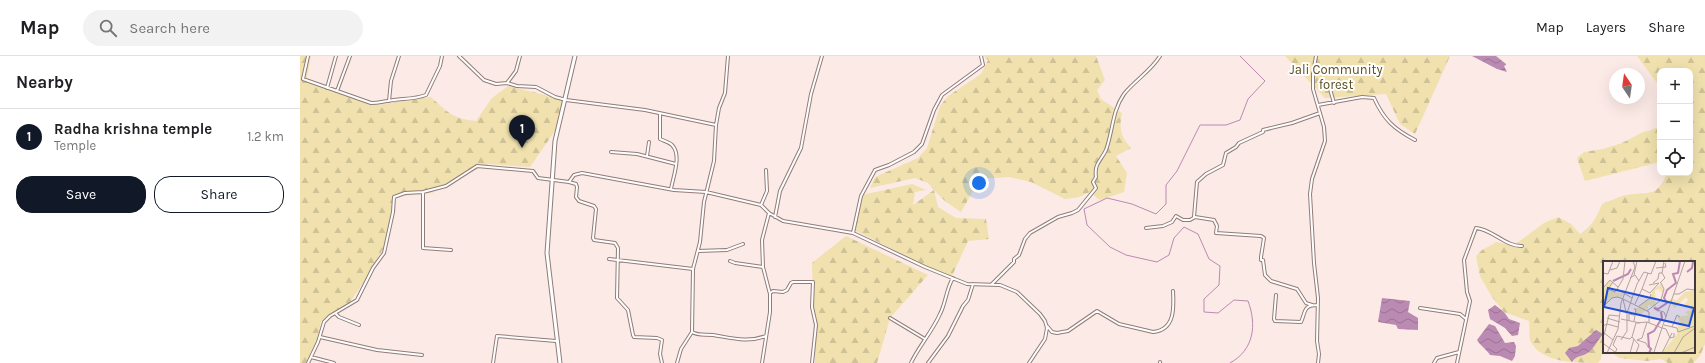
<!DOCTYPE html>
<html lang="en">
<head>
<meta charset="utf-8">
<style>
	body { margin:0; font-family:Karla,sans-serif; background:#f2f2f2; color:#202124 }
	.controls { position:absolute; right:12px; top:12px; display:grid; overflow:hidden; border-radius:8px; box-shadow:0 4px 16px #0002 }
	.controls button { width:36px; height:36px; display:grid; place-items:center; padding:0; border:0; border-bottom:1px solid #e0e0e0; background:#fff; color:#202124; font:20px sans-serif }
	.compass { position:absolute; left:1309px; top:12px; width:36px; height:36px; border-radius:50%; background:#fff; box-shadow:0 4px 16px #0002; rotate:347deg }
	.you { position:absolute; left:679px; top:127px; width:14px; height:14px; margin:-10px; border:3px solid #fff; border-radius:50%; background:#1a73e8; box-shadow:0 0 0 6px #1a73e833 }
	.badge { display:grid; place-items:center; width:26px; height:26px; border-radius:50%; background:#111827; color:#fff; font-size:13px; font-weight:700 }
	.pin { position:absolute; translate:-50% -33px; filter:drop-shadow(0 1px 2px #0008) }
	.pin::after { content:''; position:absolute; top:21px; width:14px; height:12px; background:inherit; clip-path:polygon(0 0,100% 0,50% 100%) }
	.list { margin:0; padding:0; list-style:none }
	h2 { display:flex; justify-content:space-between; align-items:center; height:52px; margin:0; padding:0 16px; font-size:17px }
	h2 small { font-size:13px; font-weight:400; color:#757577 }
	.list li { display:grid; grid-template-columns:26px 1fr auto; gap:12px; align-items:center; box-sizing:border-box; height:56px; padding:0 16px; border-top:1px solid #e0e0e0 }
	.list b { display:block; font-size:15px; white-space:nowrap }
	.list p { margin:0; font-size:13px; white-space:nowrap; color:#757577 }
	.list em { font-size:13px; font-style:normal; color:#757577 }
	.actions { display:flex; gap:8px; padding:12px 16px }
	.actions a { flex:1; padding:9px 0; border:1px solid #111827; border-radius:16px; text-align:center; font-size:14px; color:#111827 }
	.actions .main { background:#111827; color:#fff }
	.icon { flex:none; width:22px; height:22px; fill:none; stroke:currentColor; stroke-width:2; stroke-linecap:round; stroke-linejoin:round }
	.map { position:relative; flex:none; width:1405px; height:307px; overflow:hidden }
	header { display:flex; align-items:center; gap:24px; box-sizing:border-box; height:56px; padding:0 20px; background:#fff; border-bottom:1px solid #e0e0e0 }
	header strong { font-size:19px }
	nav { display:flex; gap:22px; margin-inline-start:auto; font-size:14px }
	.search { width:280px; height:36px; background:#f2f2f2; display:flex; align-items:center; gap:10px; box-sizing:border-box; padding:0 14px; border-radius:22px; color:#757577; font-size:15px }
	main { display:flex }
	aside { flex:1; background:#fff }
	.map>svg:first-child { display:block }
	.forest { fill:url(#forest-firs) }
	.water { fill:url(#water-waves) }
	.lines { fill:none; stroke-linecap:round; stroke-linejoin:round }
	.stream { stroke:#bb8ab2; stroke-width:1 }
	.street-casing { stroke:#907c78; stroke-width:4 }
	.secondary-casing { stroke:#907c78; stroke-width:5 }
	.street { stroke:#fff; stroke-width:2 }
	.secondary { stroke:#fff; stroke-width:3 }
	.labels { text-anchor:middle; stroke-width:4; stroke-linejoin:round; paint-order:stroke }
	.park-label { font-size:13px; fill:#5b4d1f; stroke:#fff }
	.inset-river { fill:none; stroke:#bb8ab2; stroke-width:2 }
	.inset-road { fill:none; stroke:#b1a3a0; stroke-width:1 }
	.view { fill:#1d4ed8; fill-opacity:0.15; stroke:#1d4ed8; stroke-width:2 }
	.inset-edge { fill:none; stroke:#413837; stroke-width:2 }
</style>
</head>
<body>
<header>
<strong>Map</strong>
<div class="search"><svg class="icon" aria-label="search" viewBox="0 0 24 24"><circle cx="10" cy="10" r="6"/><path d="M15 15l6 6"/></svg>Search here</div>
<nav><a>Map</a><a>Layers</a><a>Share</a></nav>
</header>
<main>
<aside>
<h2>Nearby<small></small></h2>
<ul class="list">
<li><span class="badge">1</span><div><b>Radha krishna temple</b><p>Temple</p></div><em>1.2 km</em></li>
</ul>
<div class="actions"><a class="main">Save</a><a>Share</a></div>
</aside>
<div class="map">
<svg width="1405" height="307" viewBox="0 0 1405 307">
	<defs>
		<pattern id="forest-firs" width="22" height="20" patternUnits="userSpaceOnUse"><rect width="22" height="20" fill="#f0e1ae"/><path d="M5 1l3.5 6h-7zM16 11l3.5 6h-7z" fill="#cfc296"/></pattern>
		<pattern id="water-waves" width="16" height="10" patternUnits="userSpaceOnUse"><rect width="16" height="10" fill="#bb8ab2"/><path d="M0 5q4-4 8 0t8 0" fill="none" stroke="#9a7292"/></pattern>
	</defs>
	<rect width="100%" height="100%" fill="#fceae6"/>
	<path class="forest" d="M0,0h11l-5,26 71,23 54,-8c16,15 22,22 45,24l16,-23 16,-12 58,14 -7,25 -29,42 -41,-3 -29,13 -28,16 -37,4 -11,50 -17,30 -21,31 -15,5 -10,9 -6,24 -9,17h-6z
		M684,0h112l9,24 -8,10 4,9 21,14c-3,15 -2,23 9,35l-15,8 11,17 -3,19 -24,8 -10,-8 -11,5 -14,2 -34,-17 -22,-5 -29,2 -19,33 -15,-10 -12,-12 4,17 18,11 30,1 3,20 -21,2 -17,37 -97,-48 8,-35 50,-11 14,6 -11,2 -2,13 21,-15 -6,-7 -13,-5 -45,10 5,-11 43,-19 9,-10 13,-42 8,-10 33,-22 7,-14z
		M985,0h165l-35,78 -15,-10 -14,-30 -61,4z
		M1337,0h68v288l-5,12 -7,7h-25l-7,-4 -14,2 -28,-3 -8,-6h83v-90h-90v85l-3,12 -3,4c-22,0 -58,0 -68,-23 -1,-5 0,-13 -1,-19l-25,-9 -12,-15 -12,-21 -4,-20 6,-6 15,-8 16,4 31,-23 14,-6 13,7 9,10c12,-8 17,-17 22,-30 8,-3 16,-7 24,-9 22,-4 31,4 41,-22h23v-102h-30v16z
		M1360,70v36l-75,19 -8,-23 7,-6 19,-3 19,-6 21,-11 6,-1z
		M546,180l82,39 -38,43 -13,45h-62l-3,-100z"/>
	<path class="water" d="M1172,0h24l10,8v1l-2,1 3,6 -10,-3z
		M1082,242l28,3 -2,11 10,6v12l-20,-1 -2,-4 -18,-3z
		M1195,249l9,7 5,7 11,4 -2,12 -6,1 -7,-8 -15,-9 -2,-9z
		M1189,268l6,2 10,17 9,-1 2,4 -1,10 -3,5 -12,-5 -10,-1c-4,-6 -11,-11 -13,-15z
		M1296,274l7,4c-5,6 -9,14 -14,18 -6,5 -13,3 -17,10l-7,-9 4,-5 9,-2z"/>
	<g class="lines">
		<path class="stream" d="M930,307c24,-13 27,-38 18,-62l-14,-1 -16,13 -14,-1v-13l15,-14 1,-19 -11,-7 -11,-25 -14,-7 -10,11 -5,17 -12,7 -31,-7 -16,-8 -23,-22 -3,-16 23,-11 25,6 24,10 10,-10v-19l11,-14 23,-46h26l14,-5 8,-21 17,-18 -25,-25"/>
		<defs>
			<path id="street" d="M8,0l-5,23 68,24c7,0 10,-1 16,-2 13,-3 26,-1 39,-6l14,-29 2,-10
				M159,0l25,24 12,4 11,-1 10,3 19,1 19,10 11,3 79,10 71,15
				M1016,0l-3,17v16l11,38 1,14 -13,38 -2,15 4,69 4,35 -1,43 2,13 -1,9
				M207,27l9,-12 4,-15
				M27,32l9,-32
				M1030,33l4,14
				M37,35l13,-35
				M89,45l2,-20 8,-25
				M1018,49l44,-8 12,1c10,22 20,31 41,42
				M360,58v25c4,2 9,3 12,6 10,10 1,32 -1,44
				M311,96l26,2 39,10
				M347,100l2,-14
				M269,126l5,-7 8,-2 92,17 32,2 55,13 8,8 14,8 70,12 72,34 42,17 33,1 17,7 23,22 5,7 2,7 -2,11 -16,24
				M123,136v56l28,2
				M461,149l6,-14 -1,-21
				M475,161l5,-26 21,-43 10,-54 11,-38
				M894,161l3,-35 9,-8 17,-9 3,-12 10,-6 3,-4 24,-11v-2l29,-7 28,-10
				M846,172l17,-2 9,-4 4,-6 7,4h7l5,-3 19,3 3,6 -1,7 45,3 3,2 -3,19v3h2l2,15 6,6 26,8 9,14 6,2
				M553,177l8,-37 14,-26 14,-5 25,-13 8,-8 12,-34 8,-15 41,-30 -2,-9
				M398,195l29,-1 16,-6
				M309,203l84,10
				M430,205l5,2 28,4
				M692,228l22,-22v-3l5,-4 6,-16 5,-6 28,-16 14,-4 6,-3 18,-22 -3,-6 3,-5c-2,-14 5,-16 10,-27 7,-19 6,-39 18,-56 11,-14 27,-23 36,-38
				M470,237l3,-2 10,1 4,-2 4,-7 2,-1h20l-1,25 4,18 -4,38
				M976,239l-2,24 1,2 26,1c5,-11 2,-17 17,-17
				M1120,252l40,6 6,5
				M36,258l3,3 20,8
				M590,262l35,21
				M747,270l5,6 5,1 11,-2 29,-20 22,13 34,8c22,-2 21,-24 20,-41
				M392,276c6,4 14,2 21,3 19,3 35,8 53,1
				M20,281l57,13 45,5
				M11,301l23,6
				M8,307l10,-21 6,-20 6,-6 27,-16 16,-32 11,-15 9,-41 1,-15 11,-4 18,-1 23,-6 31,-20 56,5 5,7 31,4 7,2 1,3 -1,10 3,4 15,5 2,3 -3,29 1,2 21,3 3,5 -1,50 11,12 5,25 1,2 23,1 5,2 -2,14 2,9
				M193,307l4,-27 59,5
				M377,307l4,-14 11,-17 1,-63 7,-27 4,-40 10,-41 2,-36 3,-17 6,-15 3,-37
				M462,307l8,-51v-18l-7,-27 -1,-27 7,-27
				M611,307c8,-17 21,-31 29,-49 6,-11 6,-25 13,-36
				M628,307l20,-27 15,-30 5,-6 5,-16
				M860,307v-1
				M1134,307l3,-5 22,-6
				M1157,307l13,-62 -3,-9 -3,-32 12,-32c16,1 30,19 46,18"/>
			<path id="secondary" d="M260,307l-13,-110 8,-112 20,-85"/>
		</defs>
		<use href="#street" class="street-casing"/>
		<use href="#secondary" class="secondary-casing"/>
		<use href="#street" class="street"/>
		<use href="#secondary" class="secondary"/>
	</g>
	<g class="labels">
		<g class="park-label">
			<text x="1036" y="18">Jali Community<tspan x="1036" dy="15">forest</tspan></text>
		</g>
	</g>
	<g transform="translate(1303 205)">
		<rect width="92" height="92" fill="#fceae6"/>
		<path d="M7,19l3,3 -5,7 16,4 -3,4h-9l-9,9v-19zM58,23l3,8 -5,-1 2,-2 -6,1 1,18 -8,-3v4l-10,7 -3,-2 2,-6 13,-10 3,-8zM92,29v63h-33l15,-19 1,-9 4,1 -5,-9 12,-2 -4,-3 6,-2 -6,-6 3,-4 -2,-3 -11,11 -8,-8 7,-1 2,2 9,-9z" fill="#f0e1ae"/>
		<path class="inset-river" d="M84,11l5,-4 1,-6M10,20l15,-7 3,-5M56,50l-5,-3 4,1 9,-6 -3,-5 3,-8 9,-7 -3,-9 5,-1 2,-12M46,92l2,-4 -2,-2 -1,-13 6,-3 8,-13 -1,-6"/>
		<path class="inset-road" d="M22,0l-2,18 -6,10 15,9M53,7l10,-1 -1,-4M7,9l7,-2 3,-7M0,12l5,1 5,-13M31,14l3,-14M27,17l5,-3 4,6M10,21l-5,7 7,3 2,-3M50,22l5,-4 1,-6h3M57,22l5,-5 -3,-5 2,-12M0,27l7,-8 8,7M39,28l6,-16M71,33h5l8,-5 8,1M20,38l26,13v11M32,43l7,-15 8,4 9,-10 -10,2M36,45l11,-8 1,-4M0,46l9,-9 5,-1 6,2 3,13M31,48h2l-2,12M54,49l7,2 2,5M44,50l14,-11 3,-11 -3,-6M4,57l13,4M18,58l19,4M26,60v-7l5,1M61,64l13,3 1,4 17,-6M0,65l4,-2 11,3M69,66l5,-12 3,2M0,71l10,8M71,72v4l-4,1 -4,-9 -4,-1 23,-67M1,74l5,-20 10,1M18,79l6,-9v-18l10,-29 7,-12 7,2 5,-13M34,79l5,-2 5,-16M34,79l9,3 2,4M1,83l11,8M51,91l8,-24M4,92l11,-24 3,-26 14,-36 -2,-6M12,92l2,-4 -4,-4 4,-9 13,3 2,-2M27,92l4,-14M33,92l3,-8 -7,-8 4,-14 11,-1 15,6M59,92l10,-20M71,92l9,-16 12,-9M78,92l14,-6"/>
		<path class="view" d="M5,27l86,20 -5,18 -85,-19z"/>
		<rect width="92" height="92" class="inset-edge"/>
	</g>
</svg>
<div class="controls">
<button>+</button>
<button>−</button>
<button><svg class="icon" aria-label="locate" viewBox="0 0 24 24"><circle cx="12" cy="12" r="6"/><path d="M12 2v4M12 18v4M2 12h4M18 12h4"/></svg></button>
</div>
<svg class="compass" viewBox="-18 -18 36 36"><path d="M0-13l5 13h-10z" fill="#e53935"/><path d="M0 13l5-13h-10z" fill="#757577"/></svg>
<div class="you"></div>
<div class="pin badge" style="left:222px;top:92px">1</div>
</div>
</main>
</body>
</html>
